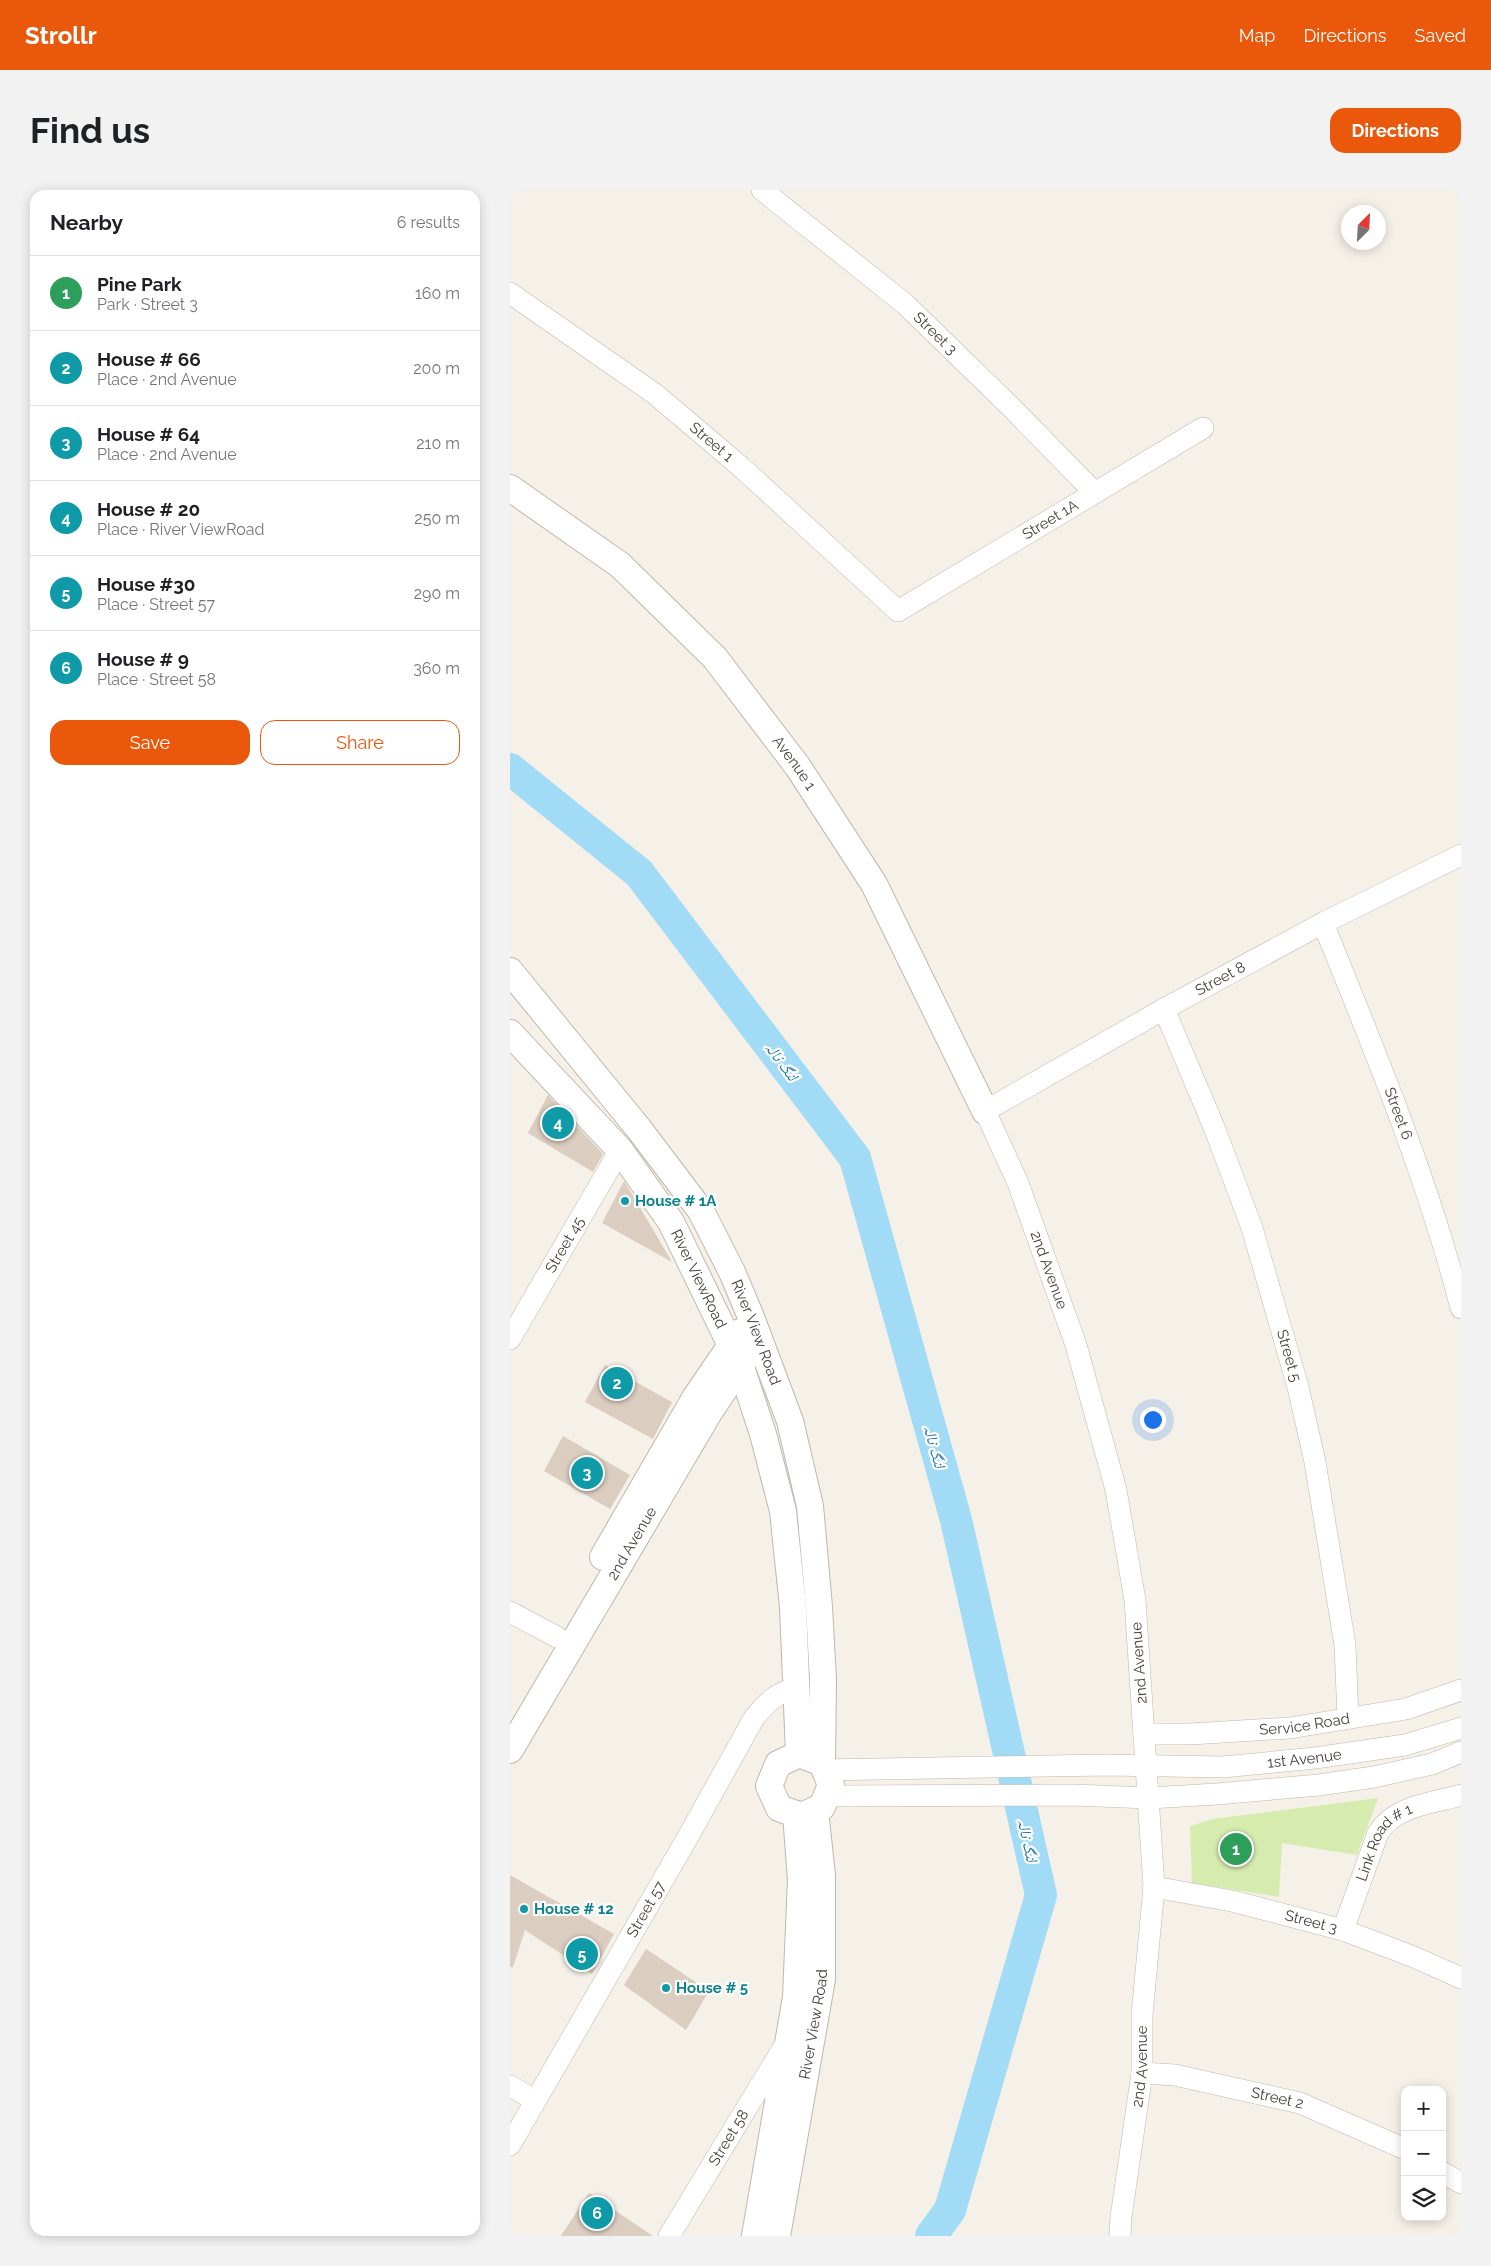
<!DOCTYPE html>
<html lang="en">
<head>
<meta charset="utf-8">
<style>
	body { margin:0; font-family:Raleway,"Noto Naskh Arabic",sans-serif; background:#f2f2f2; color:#202124 }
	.controls { position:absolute; right:15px; bottom:15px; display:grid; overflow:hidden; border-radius:10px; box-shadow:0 2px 12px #0003 }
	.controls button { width:45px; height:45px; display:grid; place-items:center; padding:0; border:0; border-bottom:1px solid #e0e0e0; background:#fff; color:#202124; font:25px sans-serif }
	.compass { position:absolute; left:831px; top:15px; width:45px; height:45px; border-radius:50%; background:#fff; box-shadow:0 2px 12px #0003; rotate:24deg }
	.you { position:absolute; left:642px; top:1229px; width:18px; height:18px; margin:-12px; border:4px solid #fff; border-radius:50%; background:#1a73e8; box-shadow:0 0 0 8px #1a73e833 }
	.badge { display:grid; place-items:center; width:32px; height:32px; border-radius:50%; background:#ea580c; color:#fff; font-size:16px; font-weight:700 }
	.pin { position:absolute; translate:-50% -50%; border:2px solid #fff; box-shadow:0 1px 5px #0006 }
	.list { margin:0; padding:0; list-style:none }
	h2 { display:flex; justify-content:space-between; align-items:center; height:65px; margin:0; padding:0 20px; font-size:21px }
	h2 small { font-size:16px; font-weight:400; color:#757577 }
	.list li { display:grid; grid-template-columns:32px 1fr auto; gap:15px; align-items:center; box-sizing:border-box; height:75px; padding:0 20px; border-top:1px solid #e0e0e0 }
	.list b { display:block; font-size:19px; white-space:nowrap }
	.list p { margin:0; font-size:16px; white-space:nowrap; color:#757577 }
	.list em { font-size:16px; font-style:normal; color:#757577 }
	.actions { display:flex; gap:10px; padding:15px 20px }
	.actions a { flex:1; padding:11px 0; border:1px solid #ea580c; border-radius:15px; text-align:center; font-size:18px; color:#ea580c }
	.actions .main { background:#ea580c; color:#fff }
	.icon { flex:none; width:28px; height:28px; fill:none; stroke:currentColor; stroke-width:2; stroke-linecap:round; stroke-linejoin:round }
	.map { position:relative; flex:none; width:951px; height:2046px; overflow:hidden; border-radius:15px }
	header { display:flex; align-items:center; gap:30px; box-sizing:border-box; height:70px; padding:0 25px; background:#ea580c; color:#fff }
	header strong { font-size:24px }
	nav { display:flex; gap:28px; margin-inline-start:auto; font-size:18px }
	.intro { display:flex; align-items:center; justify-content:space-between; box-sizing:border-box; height:120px; padding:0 30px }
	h1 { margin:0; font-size:35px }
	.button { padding:12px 22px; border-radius:15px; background:#ea580c; color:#fff; font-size:18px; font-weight:700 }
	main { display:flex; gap:30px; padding:0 30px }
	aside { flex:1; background:#fff; border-radius:15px; box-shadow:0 2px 12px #0003 }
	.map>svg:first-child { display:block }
	.green { fill:#d6ecaf }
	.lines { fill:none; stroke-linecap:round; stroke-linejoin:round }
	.river { stroke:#a1dbf5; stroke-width:32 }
	.building { fill:#dbcdc0 }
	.minor-casing { stroke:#c1b7aa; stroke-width:22 }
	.tertiary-casing { stroke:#c1b7aa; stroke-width:28 }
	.minor { stroke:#fff; stroke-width:21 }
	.tertiary { stroke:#fff; stroke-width:26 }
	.culture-dot { fill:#0f9aa8; stroke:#fff; stroke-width:2 }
	.labels { text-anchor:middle; stroke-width:4.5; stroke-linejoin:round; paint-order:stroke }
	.street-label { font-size:15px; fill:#494036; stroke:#fff }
	.culture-label { font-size:15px; font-weight:bold; fill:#0d838f; stroke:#fff; text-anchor:start }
	.water-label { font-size:16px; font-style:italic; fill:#257aa3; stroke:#fff }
</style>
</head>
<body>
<header>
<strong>Strollr</strong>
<nav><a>Map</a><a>Directions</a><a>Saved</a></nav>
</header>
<div class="intro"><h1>Find us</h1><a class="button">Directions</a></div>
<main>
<aside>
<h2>Nearby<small>6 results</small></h2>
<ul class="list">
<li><span class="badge" style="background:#2e9e5b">1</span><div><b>Pine Park</b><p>Park · Street 3</p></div><em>160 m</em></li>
<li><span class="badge" style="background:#0f9aa8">2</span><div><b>House # 66</b><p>Place · 2nd Avenue</p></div><em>200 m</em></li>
<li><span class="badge" style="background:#0f9aa8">3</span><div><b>House # 64</b><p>Place · 2nd Avenue</p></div><em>210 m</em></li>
<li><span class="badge" style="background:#0f9aa8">4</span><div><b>House # 20</b><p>Place · River ViewRoad</p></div><em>250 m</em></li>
<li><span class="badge" style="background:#0f9aa8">5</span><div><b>House #30</b><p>Place · Street 57</p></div><em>290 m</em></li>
<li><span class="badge" style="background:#0f9aa8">6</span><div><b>House # 9</b><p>Place · Street 58</p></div><em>360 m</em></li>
</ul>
<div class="actions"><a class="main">Save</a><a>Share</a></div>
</aside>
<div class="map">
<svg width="951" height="2046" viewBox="0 0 951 2046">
	<rect width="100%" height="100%" fill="#f5f0e8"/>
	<path class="green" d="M868,1608l-21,57 -75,-12 -3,54 -87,-14 -2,-57 23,-7z"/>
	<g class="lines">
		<path class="river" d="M0,579l129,104 216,285 101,362 85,375 -91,315 -19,26"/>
	</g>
	<path class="building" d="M38,905l55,59 -10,18 -65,-39z
		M114,991l8,13 40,68 -70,-39z
		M95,1175l67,37 -19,37 -68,-37z
		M53,1246l67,39 -20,34 -66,-38z
		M0,1685l104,59 -22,40 -67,-44 -12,37h-3z
		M136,1759l63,42 -23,39 -62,-45z
		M79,2003l64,43h-92z"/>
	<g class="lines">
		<defs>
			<g id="minor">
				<path id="s1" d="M252,0l143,114 107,104 83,85"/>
				<path id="s2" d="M0,103l145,101 86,73 157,144 305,-183"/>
				<path id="s3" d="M813,733c51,126 104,253 138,385"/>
				<path id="s4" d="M654,819l50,118 38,101 46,159 17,75 30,183 3,73"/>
				<path id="s5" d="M0,1149l110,-189"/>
				<path d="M0,1422l47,25"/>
				<path id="s6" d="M634,1544h46l100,-6 116,-19 55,-19"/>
				<path id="s7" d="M314,1580l284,-5 115,2 92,-9 90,-13 56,-17"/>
				<path d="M317,1606l247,-1 75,3 68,-4 102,-9 55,-8 58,-13 29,-12"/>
				<path id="s8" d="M644,1697l78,14 111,29 71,27 47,21"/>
				<path id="s9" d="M833,1740l35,-97c18,-28 53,-29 83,-38"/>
				<path id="s10" d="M632,1883l33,2 125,28 105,46"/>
				<path d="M0,1896l25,14"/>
				<path id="s11" d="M0,1955l179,-310 65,-117c13,-16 23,-26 43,-30"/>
				<path d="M932,1982l19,11"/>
				<path id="s12" d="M159,2046l116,-191"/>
				<path id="s13" d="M610,2046l1,-19 21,-144v-58l12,-128 -19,-287 -19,-110 -40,-145 -58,-162 -33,-72 179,-102 159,-86 138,-68"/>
			</g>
			<g id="tertiary">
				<path id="s14" d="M0,298l110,77 95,93 83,109 76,117 111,227"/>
				<path id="s15" d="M0,781l129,158 62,82 31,61 19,45 39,104 20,85 9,101 4,73 -1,83"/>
				<path id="s16" d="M0,843l110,117 51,72 69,142 23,70 20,77 10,96 6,147"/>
				<path d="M93,1367l92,-159 45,-66"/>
				<path id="s17" d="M0,1560l200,-339 38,-57"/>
				<path d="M289,1564l23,9 9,22 -9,22 -21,9 -22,-8 -10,-22 9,-22z"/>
				<path d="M245,2046l41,-239 5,-117 -5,-66"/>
				<path id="s18" d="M267,2046l45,-257v-103l-7,-66"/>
			</g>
		</defs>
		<use href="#minor" class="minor-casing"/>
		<use href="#tertiary" class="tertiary-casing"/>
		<use href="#minor" class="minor"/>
		<use href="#tertiary" class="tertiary"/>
	</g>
	<g class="culture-dot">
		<circle cx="115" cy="1011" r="5"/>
		<circle cx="14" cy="1719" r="5"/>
		<circle cx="156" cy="1798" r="5"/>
	</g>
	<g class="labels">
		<g class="street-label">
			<text dy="5" stroke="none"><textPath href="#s1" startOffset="225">Street 3</textPath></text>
			<text dy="5" stroke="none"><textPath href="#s2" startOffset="251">Street 1</textPath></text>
			<text dy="5" stroke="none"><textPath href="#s2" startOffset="680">Street 1A</textPath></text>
			<text dy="5" stroke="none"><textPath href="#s14" startOffset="399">Avenue 1</textPath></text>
			<text dy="5" stroke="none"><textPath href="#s13" startOffset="1422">Street 8</textPath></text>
			<text dy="5" stroke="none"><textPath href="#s3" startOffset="205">Street 6</textPath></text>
			<text dy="5" stroke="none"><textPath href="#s5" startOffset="109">Street 45</textPath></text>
			<text transform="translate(539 1080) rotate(70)" y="5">2nd Avenue</text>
			<text dy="5" stroke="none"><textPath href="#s16" startOffset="312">River ViewRoad</textPath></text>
			<text dy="5" stroke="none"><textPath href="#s15" startOffset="440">River View Road</textPath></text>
			<text dy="5" stroke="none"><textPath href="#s4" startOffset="369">Street 5</textPath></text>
			<text dy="5" stroke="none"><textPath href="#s17" startOffset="240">2nd Avenue</textPath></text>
			<text transform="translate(629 1473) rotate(-94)" y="5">2nd Avenue</text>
			<text dy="5" stroke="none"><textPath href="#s6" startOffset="161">Service Road</textPath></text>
			<text dy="5" stroke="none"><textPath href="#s7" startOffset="481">1st Avenue</textPath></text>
			<text dy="5" stroke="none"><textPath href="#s9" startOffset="99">Link Road # 1</textPath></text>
			<text dy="5" stroke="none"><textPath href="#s11" startOffset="272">Street 57</textPath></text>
			<text dy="5" stroke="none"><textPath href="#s8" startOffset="161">Street 3</textPath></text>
			<text dy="5" stroke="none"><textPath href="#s18" startOffset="215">River View Road</textPath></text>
			<text dy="5" stroke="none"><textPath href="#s13" startOffset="171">2nd Avenue</textPath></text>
			<text dy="5" stroke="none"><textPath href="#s10" startOffset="138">Street 2</textPath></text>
			<text dy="5" stroke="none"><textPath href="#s12" startOffset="115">Street 58</textPath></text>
		</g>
		<g class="culture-label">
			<text x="125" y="1016">House # 1A</text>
			<text x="24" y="1724">House # 12</text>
			<text x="166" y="1803">House # 5</text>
		</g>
		<g class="water-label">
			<text transform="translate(272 871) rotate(53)" y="6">لنگ نالہ</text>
			<text transform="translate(425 1256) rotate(74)" y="6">لنگ نالہ</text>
			<text transform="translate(518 1650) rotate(77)" y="6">لنگ نالہ</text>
		</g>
	</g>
</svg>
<div class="controls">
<button>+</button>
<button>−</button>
<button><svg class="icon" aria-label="layers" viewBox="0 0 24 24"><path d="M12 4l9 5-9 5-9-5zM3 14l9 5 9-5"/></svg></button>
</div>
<svg class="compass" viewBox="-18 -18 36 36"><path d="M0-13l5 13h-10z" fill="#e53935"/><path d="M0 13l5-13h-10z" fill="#757577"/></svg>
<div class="you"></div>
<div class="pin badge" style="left:726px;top:1659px;background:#2e9e5b">1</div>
<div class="pin badge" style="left:107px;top:1193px;background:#0f9aa8">2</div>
<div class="pin badge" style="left:77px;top:1283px;background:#0f9aa8">3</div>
<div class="pin badge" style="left:48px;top:933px;background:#0f9aa8">4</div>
<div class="pin badge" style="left:72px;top:1764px;background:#0f9aa8">5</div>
<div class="pin badge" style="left:87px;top:2023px;background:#0f9aa8">6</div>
</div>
</main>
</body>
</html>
